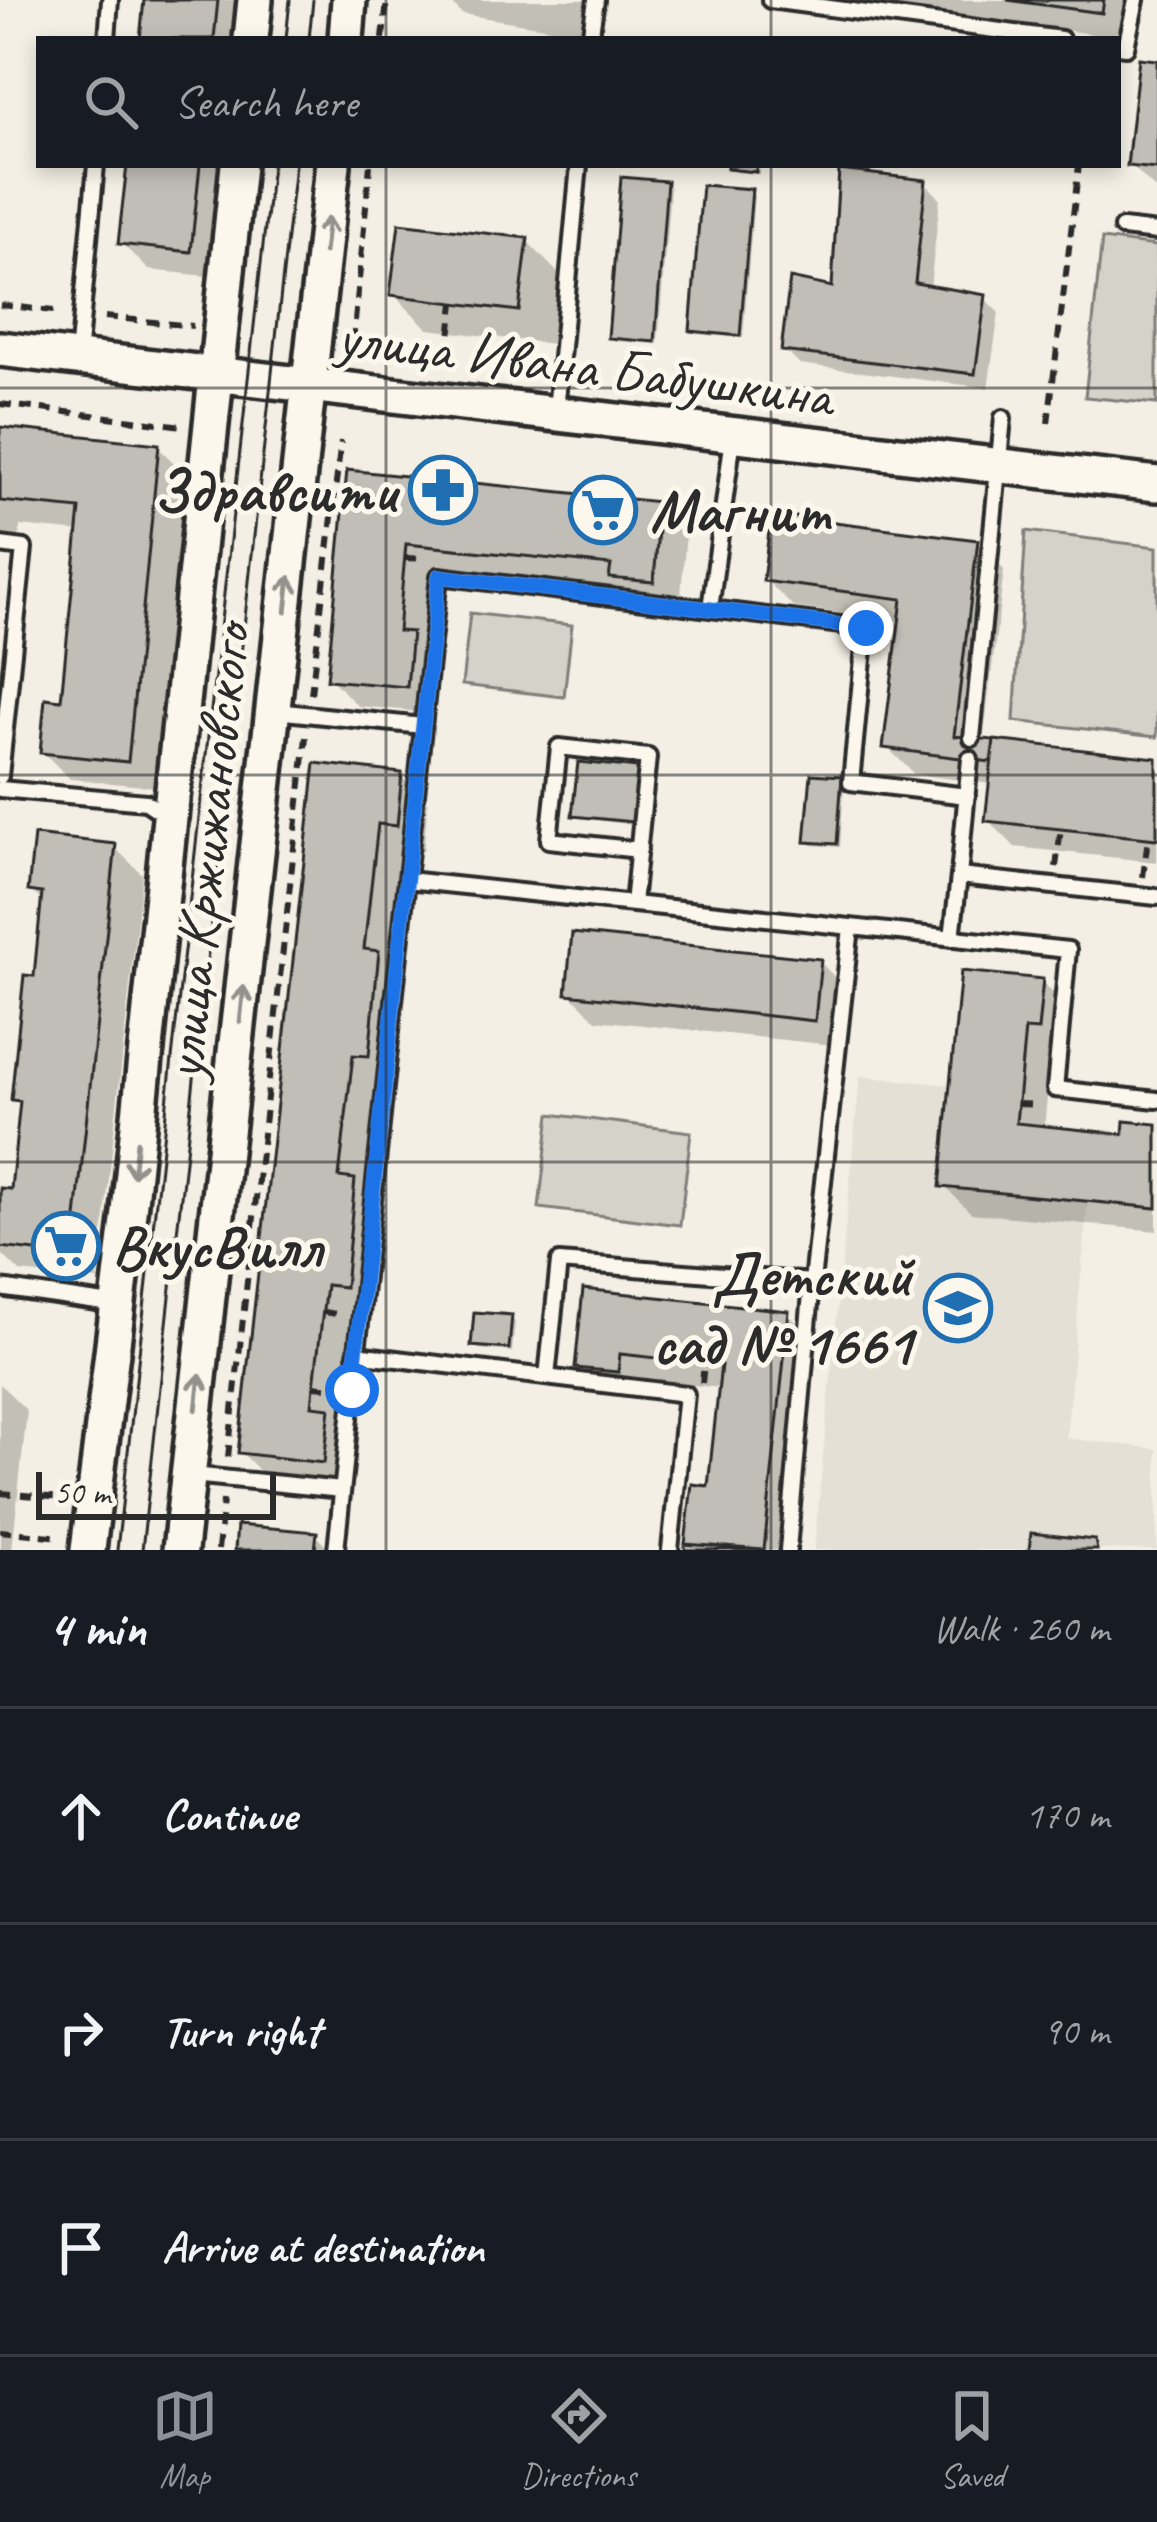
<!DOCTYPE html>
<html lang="en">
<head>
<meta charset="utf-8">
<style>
	body { margin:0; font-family:Caveat,sans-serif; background:#20242c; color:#f1f3f6 }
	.scale { position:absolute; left:36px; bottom:30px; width:240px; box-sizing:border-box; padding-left:12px; border:6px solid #2b2b2b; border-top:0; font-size:33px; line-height:42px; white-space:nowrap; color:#2b2b2b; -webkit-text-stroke:9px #fbf7ec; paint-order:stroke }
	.stop { position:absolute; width:36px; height:36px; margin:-27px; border:9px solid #1a73e8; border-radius:50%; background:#fff }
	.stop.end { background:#1a73e8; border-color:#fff; box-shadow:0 3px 12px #0008 }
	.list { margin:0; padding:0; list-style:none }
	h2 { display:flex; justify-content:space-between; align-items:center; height:156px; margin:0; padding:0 48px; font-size:51px }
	h2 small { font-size:39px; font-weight:400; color:#9ea1a6 }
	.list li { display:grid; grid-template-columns:78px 1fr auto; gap:36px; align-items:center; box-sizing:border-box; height:216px; padding:0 48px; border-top:3px solid #363941 }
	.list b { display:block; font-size:45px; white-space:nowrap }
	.list em { font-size:39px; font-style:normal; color:#9ea1a6 }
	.icon { flex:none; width:66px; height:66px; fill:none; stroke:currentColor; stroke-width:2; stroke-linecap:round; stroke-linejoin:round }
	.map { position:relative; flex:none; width:1157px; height:1550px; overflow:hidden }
	.search { position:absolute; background:#171b24; box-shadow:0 6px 18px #0003; left:36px; right:36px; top:36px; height:132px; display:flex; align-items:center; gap:30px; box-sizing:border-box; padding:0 42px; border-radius:0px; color:#9ea1a6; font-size:45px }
	.sheet { height:804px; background:#171b24 }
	nav { display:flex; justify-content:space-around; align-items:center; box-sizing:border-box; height:168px; border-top:3px solid #363941; background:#171b24; font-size:33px; color:#9ea1a6 }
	nav a { display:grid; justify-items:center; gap:6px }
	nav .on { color:#8c9099 }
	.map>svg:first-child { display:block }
	.built { fill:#e4e0d6 }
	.green { fill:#d5d2c9; stroke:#807e7a; stroke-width:3 }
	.shadow { fill:#0003 }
	.building { fill:#c0beb6; stroke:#2b2b2b; stroke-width:3 }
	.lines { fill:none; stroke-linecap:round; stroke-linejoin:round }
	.service-casing { stroke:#2b2b2b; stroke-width:22 }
	.tertiary-casing { stroke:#2b2b2b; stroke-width:42 }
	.path { stroke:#2b2b2b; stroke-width:6; stroke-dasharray:12 9; stroke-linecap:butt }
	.service { stroke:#fbf7ec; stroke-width:14 }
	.tertiary { stroke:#fbf7ec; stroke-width:33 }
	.tram { stroke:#2b2b2b; stroke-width:3 }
	.oneway { stroke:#93918c }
	.route { stroke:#1a73e8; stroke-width:15 }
	.grid { fill:none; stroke:#2b2b2b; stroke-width:3; stroke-opacity:0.55 }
	.labels { text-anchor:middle; stroke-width:10; stroke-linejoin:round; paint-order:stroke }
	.street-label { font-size:60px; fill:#2b2b2b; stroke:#fbf7ec }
	.poi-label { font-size:60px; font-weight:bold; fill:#2b2b2b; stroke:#fbf7ec; text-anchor:end }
</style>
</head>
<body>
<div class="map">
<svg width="1157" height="1550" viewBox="0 0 1157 1550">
	<rect width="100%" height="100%" fill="#f3efe4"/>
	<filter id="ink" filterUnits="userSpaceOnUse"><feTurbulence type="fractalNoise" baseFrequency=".00833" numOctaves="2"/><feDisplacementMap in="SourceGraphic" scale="24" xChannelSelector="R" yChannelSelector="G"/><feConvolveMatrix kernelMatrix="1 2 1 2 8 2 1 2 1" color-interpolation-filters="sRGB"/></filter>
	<g filter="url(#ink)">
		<path class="built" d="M860,1076l90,9 138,116 -22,237 91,11v101h-343z"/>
		<path class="green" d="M1102,239l55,7v158l-72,-7z
			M1026,531l131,16v190l-143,-16z
			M470,613l102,12 -8,72 -102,-12z
			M550,1114l141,18 -11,93 -141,-17z"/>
		<path class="shadow" d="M148,0h99l-4,39h-99z
			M448,0h139l-5,33 -120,-19z
			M851,0h283l-6,39z
			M1157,63v128l-26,-26z
			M130,165h99l-12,112 -68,-7 -28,-27z
			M730,165h30l-1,9 -25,-2z
			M925,183l15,15 -10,90 54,10 15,15 -11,75 -189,-24 -14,-14z
			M666,184l4,4 -12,156 -43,-3 -4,-4z
			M750,192l4,4 -11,142 -46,-4 -4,-4z
			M527,241l34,35 -8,68 -125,-15 -35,-35z
			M0,430l158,17 27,27 -31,313 -84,-8 -27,-27 21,-48 17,-172 -61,-6 -1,12 -19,-2z
			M349,474l310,31 27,27 -6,76 -40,-4 -15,-15 -192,-19 -8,79 13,13 -5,51 -75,-7 -28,-28z
			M977,543l27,27 -21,172 174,19v101l-142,-15 -27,-27 3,-36 -77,-10 -27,-27 15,-126 -109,-14 -27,-27z
			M318,767l83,9 27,27 -5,49 -19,-2 -13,117 14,14 -10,101 -16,-2 -13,114 14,15 -9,104 -19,-3 -13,112 17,16 -5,51 -83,-10 -27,-27z
			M637,771l4,4 -5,50 -57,-7 -4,-4z
			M840,779l4,4 -4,64 -28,-2 -4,-4z
			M114,847l28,27 -44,406 -78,-8 -20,-20v-61l14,1 9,-84 -9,-9 22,-120 8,-76 -13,-13z
			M820,962l27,28 -5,56 -246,-26 -27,-27z
			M1042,982l27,27 -4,47 -14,-2 -7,75 82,8 31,-10v104l-186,-18 -27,-27z
			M586,1292l202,22 27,27 -22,209h-105l7,-63 16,2 10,-101 -75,-8 -2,18 -39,-4 -27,-27z
			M511,1318l4,4 -3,30 -33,-3 -4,-4z
			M0,1384l27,27 -15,139h-12z
			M315,1535l15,15h-92z"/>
		<path class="building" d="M144,0h74l-4,39h-74z
			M1007,0h97l-2,13z
			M1139,58l18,2v109l-30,-3z
			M127,165h73l-9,87 -73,-8z
			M727,165h29v7l-29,-3z
			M839,170l87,10 -11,103 71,12 -11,79 -194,-23 9,-73 42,9z
			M621,177l46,4 -12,161 -47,-4z
			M702,185l50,4 -12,147 -50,-5z
			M399,223l129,15 -9,73 -129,-16z
			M0,427l159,17 -31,318 -88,-9 5,-55 16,2 19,-191 -80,-8z
			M347,470l313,32 -6,80 -45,-4 2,-13 -205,-21 -8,87 14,1 -5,55 -80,-7z
			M771,514l207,26 -24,196 40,4 -3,22 -108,-14 19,-149 -139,-18z
			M994,740l163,18v81l-172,-18z
			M578,762l60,6 -5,54 -61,-6z
			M315,763l87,10 -5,53 -19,-2 -14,125 15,2 -10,105 -16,-1 -14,122 16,2 -10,108 -19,-2 -12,101 -2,20 18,2 -6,55 -86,-10z
			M811,774l31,2 -5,68 -32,-2z
			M34,835l82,9 -44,411 -72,-8v-59l11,1 9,-88 -9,-1 13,-125 10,1 8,-83 -14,-2z
			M572,933l249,26 -6,62 -249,-27z
			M961,971l82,8 -5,51 -13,-1 -9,94 107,11 1,-13 33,3v84l-217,-21z
			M583,1289l206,22 -25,239 -79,-6 7,-60 16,2 13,-121 -101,-11 -2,18 -43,-4z
			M474,1312l38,3 -3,34 -38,-3z
			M237,1525l80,7 -2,18h-80z
			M1031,1533l64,7 2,10h-68z
			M685,1544l74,6h-74z"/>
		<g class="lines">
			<defs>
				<path id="service" d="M770,0l291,39
					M107,39l3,-39
					M590,39l6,-39
					M1118,46l8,1 10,-47
					M1122,228l35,4
					M78,357l18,-192
					M556,411l23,-246
					M0,545l24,3 -24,228
					M710,609l23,-172
					M275,711l148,15
					M972,738l31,-320
					M970,759l-11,117 198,21
					M0,789l146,13 24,16
					M407,880l661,70 -13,139 102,11
					M633,904l15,-147 -89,-10 -10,93 90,10
					M952,938l7,-62
					M812,1282l39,-355
					M0,1288l118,17
					M356,1354l330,40 -16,156
					M547,1377l12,-115 253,20 -24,268
					M192,1475l150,15
					M336,1550l103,-974 427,52 -15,154 116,14"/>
				<path id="tertiary" d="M251,39l4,-39
					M346,39l3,-39
					M0,349l1157,135
					M88,1550l41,-338 109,-1047
					M180,1550l153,-1385"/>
			</defs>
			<use href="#service" class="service-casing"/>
			<use href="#tertiary" class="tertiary-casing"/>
			<path class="path" d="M383,39l4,-39
				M0,305l62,7
				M105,317l88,9
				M353,342l17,-177
				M448,354l6,-51
				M0,404l183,22
				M1048,423l31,-258
				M405,558l20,1
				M311,694l30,-253
				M1056,867l5,-38
				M1143,877l5,-39
				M1018,1104l20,1
				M323,1312l20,3
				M1157,1332v20
				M702,1383l2,-20
				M314,1386l21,2
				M228,1457l78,-720
				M0,1493l62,5
				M0,1531l62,6
				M218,1550l5,-50"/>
			<use href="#service" class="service"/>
			<use href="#tertiary" class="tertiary"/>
			<path class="tram" d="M286,39l4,-39
				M309,39l4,-39
				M117,1550l155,-1385
				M142,1550l153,-1385"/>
		</g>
		<defs><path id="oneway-shaft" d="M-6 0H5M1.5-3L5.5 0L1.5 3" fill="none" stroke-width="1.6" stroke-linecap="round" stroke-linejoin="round" transform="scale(3)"/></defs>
		<g class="oneway">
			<use href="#oneway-shaft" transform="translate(326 235) rotate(-84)"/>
			<use href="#oneway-shaft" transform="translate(288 594) rotate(-84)"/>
			<use href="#oneway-shaft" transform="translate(242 1004) rotate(-84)"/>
			<use href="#oneway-shaft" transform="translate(135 1159) rotate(96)"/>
			<use href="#oneway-shaft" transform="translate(198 1392) rotate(-84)"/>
		</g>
	</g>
	<g class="lines" filter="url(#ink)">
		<path class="route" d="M352,1390l87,-814 427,52"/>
	</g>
	<path class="grid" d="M386,0v39M771,0v39M386,165v1385M771,165v1385M0,388h1157M0,775h1157M0,1162h1157"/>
	<defs>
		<symbol id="pharmacy-ring" viewBox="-11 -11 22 22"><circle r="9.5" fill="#fbf7ec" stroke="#1f6fb2" stroke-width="1.5"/><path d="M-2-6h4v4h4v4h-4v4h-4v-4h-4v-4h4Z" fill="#1f6fb2"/></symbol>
		<symbol id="supermarket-ring" viewBox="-11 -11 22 22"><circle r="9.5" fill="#fbf7ec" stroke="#1f6fb2" stroke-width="1.5"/><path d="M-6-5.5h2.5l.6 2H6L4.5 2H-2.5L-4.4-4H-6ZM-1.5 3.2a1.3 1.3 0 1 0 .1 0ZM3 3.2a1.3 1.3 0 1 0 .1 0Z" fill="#1f6fb2"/></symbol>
		<symbol id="school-ring" viewBox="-11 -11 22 22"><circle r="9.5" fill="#fbf7ec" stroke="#1f6fb2" stroke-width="1.5"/><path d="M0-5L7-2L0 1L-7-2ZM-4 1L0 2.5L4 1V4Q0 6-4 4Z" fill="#1f6fb2"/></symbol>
	</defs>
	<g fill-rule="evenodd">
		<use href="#pharmacy-ring" x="405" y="452" width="76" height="76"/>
		<use href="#supermarket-ring" x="565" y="472" width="76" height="76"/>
		<use href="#supermarket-ring" x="28" y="1208" width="76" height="76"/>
		<use href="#school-ring" x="920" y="1270" width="76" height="76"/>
	</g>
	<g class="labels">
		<g class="street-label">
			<text transform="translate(585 365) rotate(7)" y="21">улица Ивана Бабушкина</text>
			<text transform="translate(205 852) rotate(-84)" y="21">улица Кржижановского</text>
		</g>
		<g class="poi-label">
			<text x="396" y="511">Здравсити</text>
			<text x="650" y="531" text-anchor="start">Магнит</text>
			<text x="112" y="1267" text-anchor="start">ВкусВилл</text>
			<text x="912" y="1295">Детский<tspan x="912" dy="69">сад № 1661</tspan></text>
		</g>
	</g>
</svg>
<div class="scale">50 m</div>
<div class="stop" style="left:352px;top:1390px"></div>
<div class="stop end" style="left:866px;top:628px"></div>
<div class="search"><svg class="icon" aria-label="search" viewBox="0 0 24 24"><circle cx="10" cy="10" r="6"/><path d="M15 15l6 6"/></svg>Search here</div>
</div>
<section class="sheet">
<h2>4 min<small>Walk · 260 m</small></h2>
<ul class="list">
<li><svg class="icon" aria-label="ahead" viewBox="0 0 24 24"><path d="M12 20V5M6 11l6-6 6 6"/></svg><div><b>Continue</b></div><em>170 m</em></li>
<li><svg class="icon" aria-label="right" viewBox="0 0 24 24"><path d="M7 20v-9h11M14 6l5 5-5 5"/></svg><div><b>Turn right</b></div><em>90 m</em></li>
<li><svg class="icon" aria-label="arrive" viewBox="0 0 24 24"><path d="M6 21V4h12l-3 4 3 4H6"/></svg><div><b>Arrive at destination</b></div></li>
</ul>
</section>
<nav>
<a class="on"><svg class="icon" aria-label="map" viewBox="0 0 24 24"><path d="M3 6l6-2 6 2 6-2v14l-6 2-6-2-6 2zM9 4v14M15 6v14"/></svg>Map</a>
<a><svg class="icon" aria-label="directions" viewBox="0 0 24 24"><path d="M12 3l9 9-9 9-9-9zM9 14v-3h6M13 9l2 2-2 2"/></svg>Directions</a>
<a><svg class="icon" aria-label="saved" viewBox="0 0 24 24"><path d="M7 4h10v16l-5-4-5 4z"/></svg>Saved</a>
</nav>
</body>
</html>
